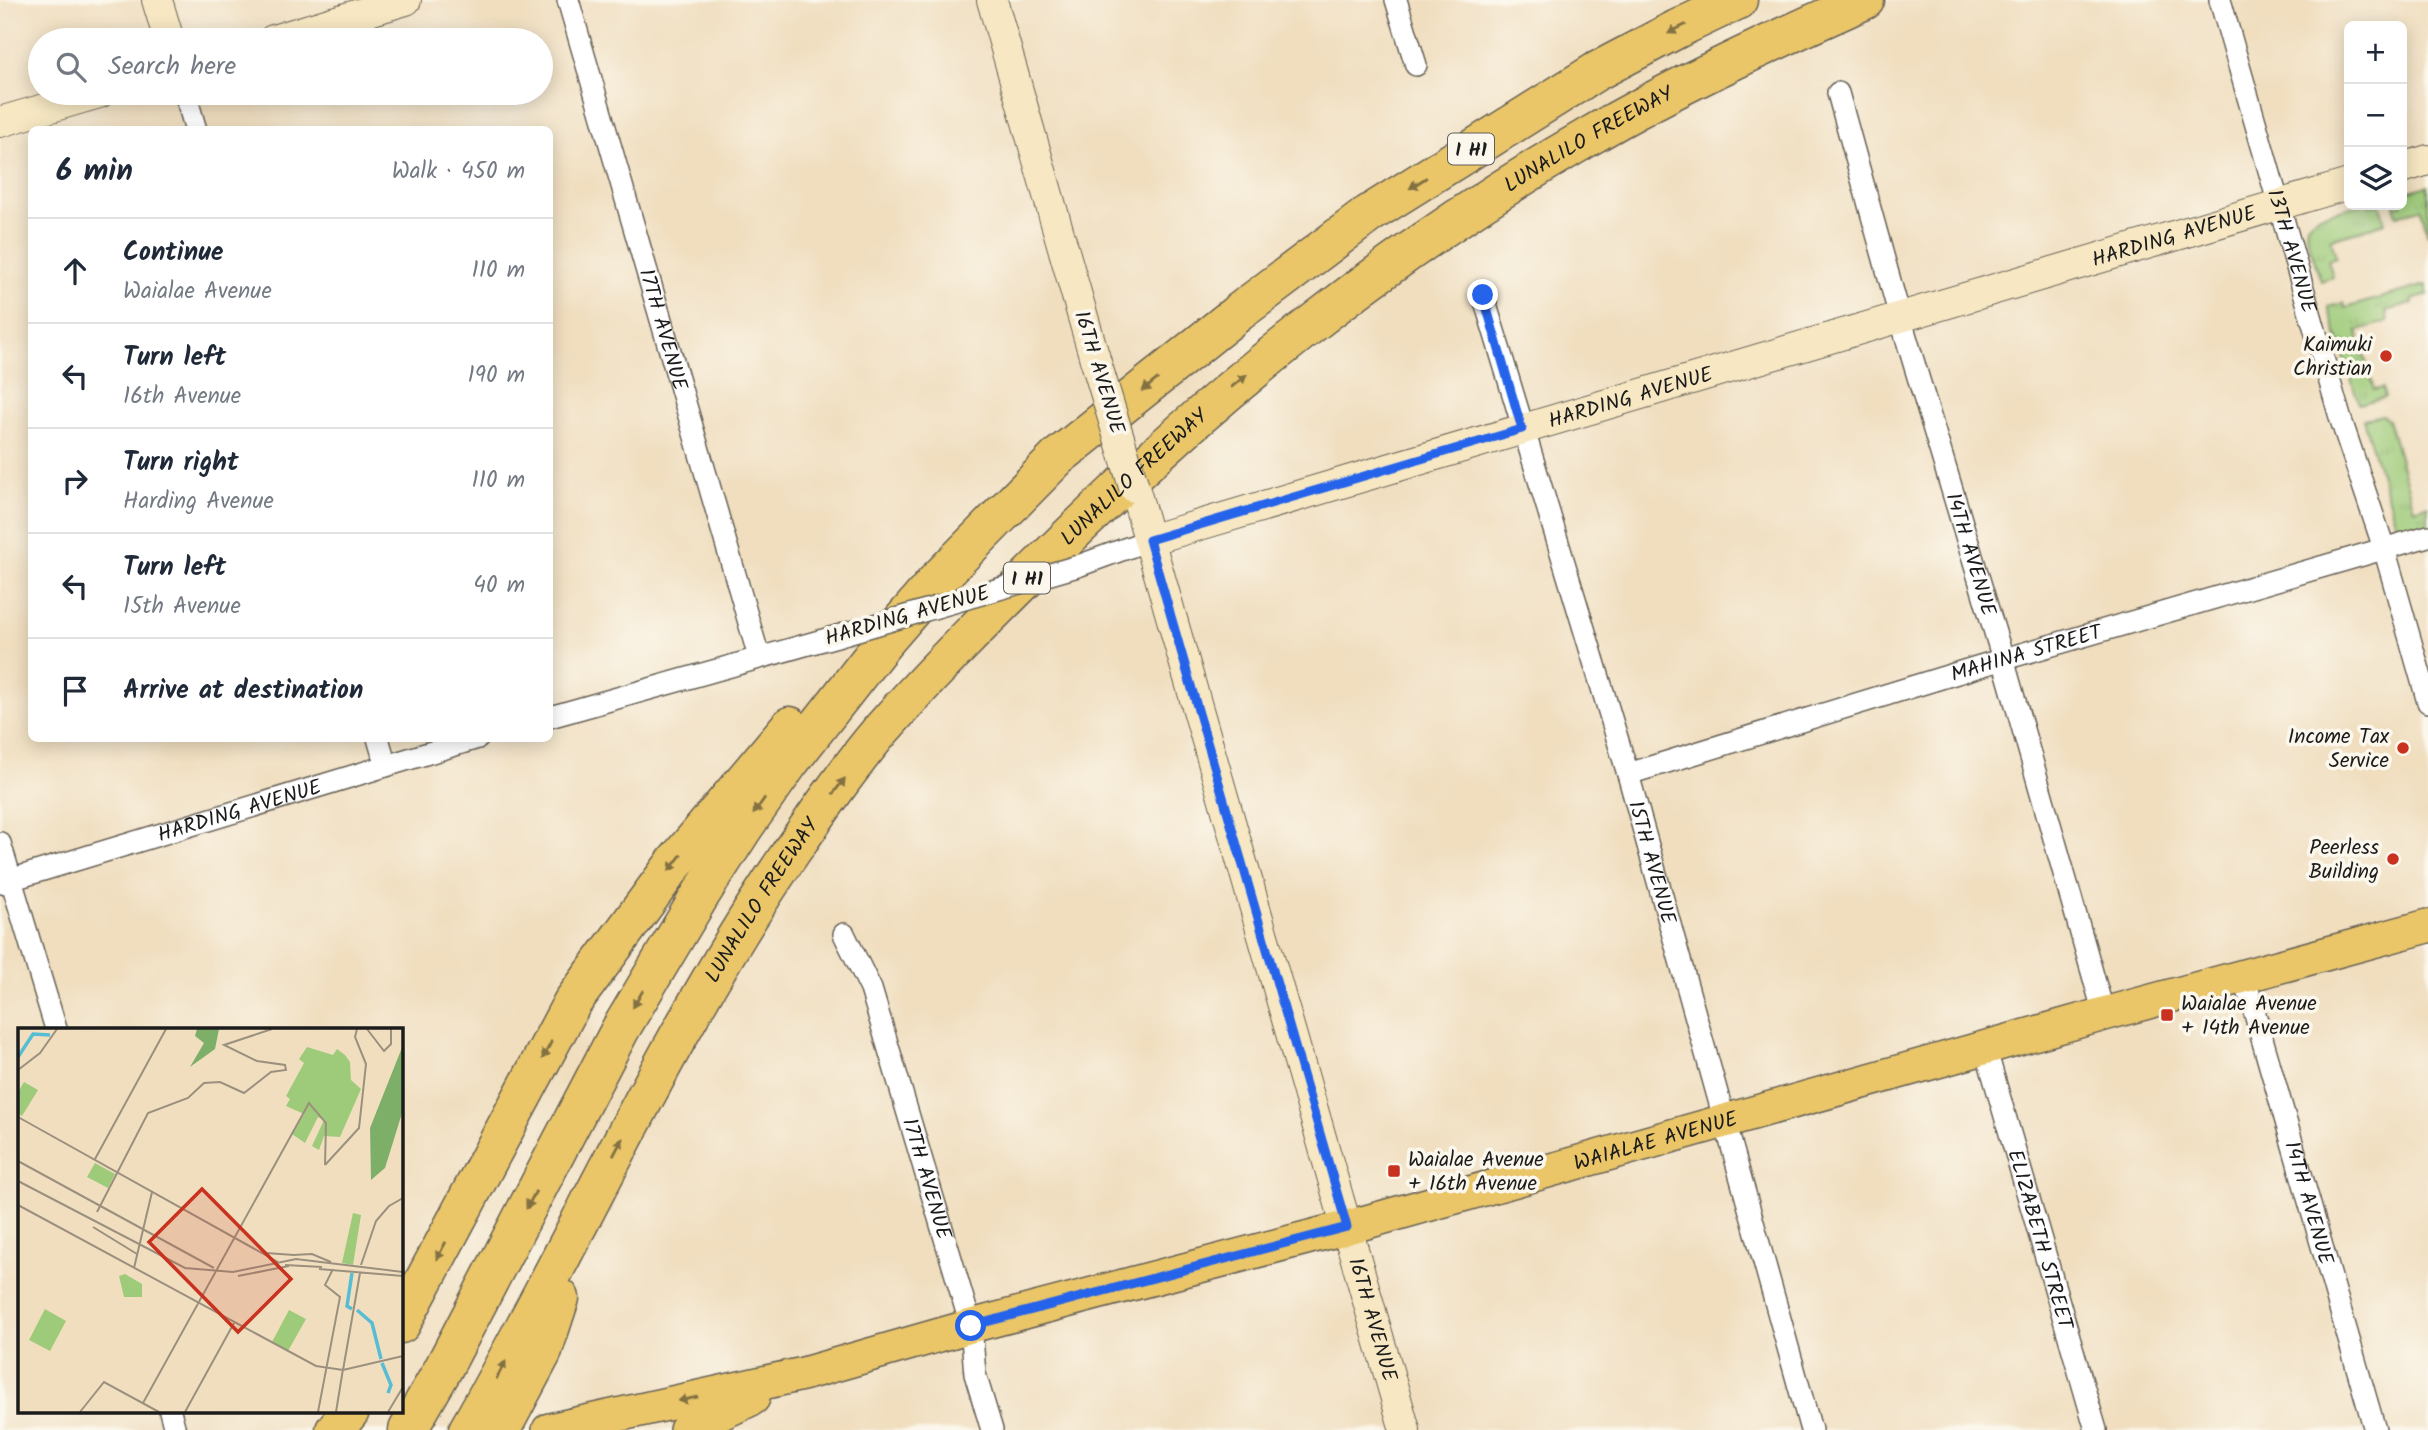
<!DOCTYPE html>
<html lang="en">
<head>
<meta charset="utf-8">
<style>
	body { margin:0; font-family:Kalam,sans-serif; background:#f2f2f3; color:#1f2937 }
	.controls { position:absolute; right:21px; top:21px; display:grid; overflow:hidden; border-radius:10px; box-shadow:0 4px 18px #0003 }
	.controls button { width:63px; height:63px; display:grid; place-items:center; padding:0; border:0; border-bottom:2px solid #e0e1e3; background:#fff; color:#1f2937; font:35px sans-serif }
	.stop { position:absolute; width:21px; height:21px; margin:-16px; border:5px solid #2563eb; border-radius:50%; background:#fff }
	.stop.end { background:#2563eb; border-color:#fff; box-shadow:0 2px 7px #0008 }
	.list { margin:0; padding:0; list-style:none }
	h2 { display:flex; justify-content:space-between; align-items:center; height:91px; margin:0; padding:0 28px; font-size:30px }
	h2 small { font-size:23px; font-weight:400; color:#747a83 }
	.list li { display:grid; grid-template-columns:46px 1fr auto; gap:21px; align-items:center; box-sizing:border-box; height:105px; padding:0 28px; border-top:2px solid #e0e1e3 }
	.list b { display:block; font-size:26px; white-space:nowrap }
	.list p { margin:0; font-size:23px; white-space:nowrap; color:#747a83 }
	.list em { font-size:23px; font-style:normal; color:#747a83 }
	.icon { flex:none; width:38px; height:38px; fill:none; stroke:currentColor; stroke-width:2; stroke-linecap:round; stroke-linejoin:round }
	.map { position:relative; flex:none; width:2428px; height:1430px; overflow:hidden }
	.search { position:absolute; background:#fff; box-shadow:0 4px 18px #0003; left:28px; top:28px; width:525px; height:77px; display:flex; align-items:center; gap:18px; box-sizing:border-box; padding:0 24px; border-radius:38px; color:#747a83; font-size:26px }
	.panel { position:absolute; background:#fff; box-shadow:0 4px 18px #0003; left:28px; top:126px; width:525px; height:616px; border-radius:10px }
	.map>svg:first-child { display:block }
	.grass { fill:url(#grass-tufts); stroke:#5d744a; stroke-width:2 }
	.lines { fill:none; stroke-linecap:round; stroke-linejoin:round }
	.street-casing { stroke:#666055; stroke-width:24 }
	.secondary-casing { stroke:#666055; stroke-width:32 }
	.primary-casing { stroke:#666055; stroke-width:36 }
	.highway-casing { stroke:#666055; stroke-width:41 }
	.street { stroke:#fff; stroke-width:21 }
	.secondary { stroke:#f7e8c3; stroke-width:30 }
	.primary { stroke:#eac669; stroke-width:33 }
	.highway { stroke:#eac669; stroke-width:38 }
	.street-bridge-casing { stroke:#666055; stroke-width:24; stroke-linecap:butt }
	.secondary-bridge-casing { stroke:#666055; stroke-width:32; stroke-linecap:butt }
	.street-bridge { stroke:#fff; stroke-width:21 }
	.secondary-bridge { stroke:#f7e8c3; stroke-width:30 }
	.oneway { fill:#837142 }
	.route { stroke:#2563eb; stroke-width:9 }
	.poi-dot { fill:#c8321e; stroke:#fbf7ec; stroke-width:2.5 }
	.labels { text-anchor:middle; stroke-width:7; stroke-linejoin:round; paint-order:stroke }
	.shield { fill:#fbf7ec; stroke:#5f5e5a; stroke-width:2 }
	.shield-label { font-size:19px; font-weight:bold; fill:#1c1c1c }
	.street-label { font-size:21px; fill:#1c1c1c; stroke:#fbf7ec }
	.poi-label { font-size:21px; fill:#1c1c1c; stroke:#fbf7ec; text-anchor:end }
	.inset-river { fill:none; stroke:#57bdd5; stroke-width:3.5 }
	.inset-road { fill:none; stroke:#9b907e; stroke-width:2 }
	.view { fill:#c8321e; fill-opacity:0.15; stroke:#c8321e; stroke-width:3.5 }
	.inset-edge { fill:none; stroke:#1c1c1c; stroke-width:3.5 }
</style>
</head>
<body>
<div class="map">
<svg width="2428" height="1430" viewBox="0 0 2428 1430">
	<defs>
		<pattern id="grass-tufts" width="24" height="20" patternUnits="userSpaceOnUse" patternTransform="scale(1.75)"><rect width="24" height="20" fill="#9ecb79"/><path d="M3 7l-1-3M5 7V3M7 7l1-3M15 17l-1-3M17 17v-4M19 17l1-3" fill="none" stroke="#88ae68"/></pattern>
	</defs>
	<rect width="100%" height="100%" fill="#fbf7ec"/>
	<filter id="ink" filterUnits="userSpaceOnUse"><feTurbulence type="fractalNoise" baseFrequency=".0143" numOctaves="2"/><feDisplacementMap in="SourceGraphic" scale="14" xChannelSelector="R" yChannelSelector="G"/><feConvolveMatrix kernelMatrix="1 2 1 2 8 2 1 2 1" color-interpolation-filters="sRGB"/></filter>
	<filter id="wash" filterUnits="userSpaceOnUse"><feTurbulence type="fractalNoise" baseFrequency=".00686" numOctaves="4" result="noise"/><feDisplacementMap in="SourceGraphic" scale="28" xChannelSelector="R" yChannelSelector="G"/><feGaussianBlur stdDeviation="1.57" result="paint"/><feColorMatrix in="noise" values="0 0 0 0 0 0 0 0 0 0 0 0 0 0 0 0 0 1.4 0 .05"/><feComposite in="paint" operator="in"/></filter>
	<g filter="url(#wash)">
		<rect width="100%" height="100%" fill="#f0debf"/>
		<path class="grass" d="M2428,186v50l-7,-27 -24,6 -3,-10h8v-12z
			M2360,205h20l5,18 -54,16 5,18 -8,3 5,17 -12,4 -15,-46 1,-11 13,-9z
			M2426,285l2,10 -16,5 1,3 -27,8 2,10 -31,10 17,59 9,-2 2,9 -26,7 -31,-97 15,-4 2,5z
			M2382,415l6,4 26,90 14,-4v22c-12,4 -23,10 -32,-3l-33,-105z"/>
	</g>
	<g filter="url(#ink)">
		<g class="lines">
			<defs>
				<g id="street">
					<path id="s1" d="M568,0l191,657"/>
					<path d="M1396,0l20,65"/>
					<path id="s2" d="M2220,0l120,417 44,131 44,154"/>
					<path d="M185,93l11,37"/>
					<path id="s3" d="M1838,93l62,224 103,342 101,355"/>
					<path id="s4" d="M1483,295l145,479 183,656"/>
					<path d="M1078,566l71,-26"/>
					<path d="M550,717l287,-81"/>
					<path d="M378,738l8,28"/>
					<path id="s5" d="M1628,774l352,-108 448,-130"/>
					<path d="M0,843l56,186"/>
					<path id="s6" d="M0,883l478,-145"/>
					<path id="s7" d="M844,934l27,55 100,337 4,48 17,56"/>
					<path id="s8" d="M2244,976l131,454"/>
					<path id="s9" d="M1985,1047l111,383"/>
					<path d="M170,1411l5,19"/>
				</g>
				<g id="secondary">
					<path d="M157,0l12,40"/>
					<path d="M992,0l103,359"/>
					<path d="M273,40l133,-40"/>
					<path d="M0,122l99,-29"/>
					<path d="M2402,168l26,-8"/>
					<path id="s10" d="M1134,487l271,943"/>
					<path id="s11" d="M1149,540l1200,-356"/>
				</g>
				<g id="primary">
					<path id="s12" d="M549,1430l254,-56 168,-48 392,-103 741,-209 324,-88"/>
					<path d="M686,1430l67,-32"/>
				</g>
				<g id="highway">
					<path d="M401,1324l171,-321 102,-139 116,-138"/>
					<path d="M335,1430l15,-19"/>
					<path d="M408,1430l35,-61 177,-339 81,-136 43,-67 45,-64 94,-120 57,-66 118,-120 181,-145 130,-98 228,-143 80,-42 61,-29"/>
					<path id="s13" d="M468,1430c109,-191 197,-393 321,-575 29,-42 59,-86 92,-125 49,-56 104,-110 157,-163 167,-167 345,-311 550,-430 89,-52 183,-95 277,-137"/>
					<path d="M501,1430l41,-77 18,-55"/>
				</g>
			</defs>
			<use href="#street" class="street-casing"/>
			<use href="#secondary" class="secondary-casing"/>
			<use href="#primary" class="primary-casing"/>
			<use href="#highway" class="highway-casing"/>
			<use href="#street" class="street"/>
			<use href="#secondary" class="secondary"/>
			<use href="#primary" class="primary"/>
			<use href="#highway" class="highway"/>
			<defs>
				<path id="street-bridge" d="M837,636l241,-70"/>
				<path id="secondary-bridge" d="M1095,359l39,128"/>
			</defs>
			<use href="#street-bridge" class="street-bridge-casing"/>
			<use href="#secondary-bridge" class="secondary-bridge-casing"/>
			<use href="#street-bridge" class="street-bridge"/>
			<use href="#secondary-bridge" class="secondary-bridge"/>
		</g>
		<defs><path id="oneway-solid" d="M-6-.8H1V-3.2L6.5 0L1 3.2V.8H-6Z" transform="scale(1.75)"/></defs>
		<g class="oneway">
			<use href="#oneway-solid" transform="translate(1677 29) rotate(153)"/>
			<use href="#oneway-solid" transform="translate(1418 183) rotate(147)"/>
			<use href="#oneway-solid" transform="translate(1239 381) rotate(-39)"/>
			<use href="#oneway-solid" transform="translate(1150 385) rotate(141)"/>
			<use href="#oneway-solid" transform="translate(839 786) rotate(-53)"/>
			<use href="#oneway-solid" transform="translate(759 806) rotate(125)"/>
			<use href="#oneway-solid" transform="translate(675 863) rotate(128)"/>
			<use href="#oneway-solid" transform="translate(638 999) rotate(120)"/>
			<use href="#oneway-solid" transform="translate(547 1050) rotate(118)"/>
			<use href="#oneway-solid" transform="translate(618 1147) rotate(-62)"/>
			<use href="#oneway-solid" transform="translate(531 1200) rotate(118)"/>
			<use href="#oneway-solid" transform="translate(441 1251) rotate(118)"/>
			<use href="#oneway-solid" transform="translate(501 1370) rotate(-62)"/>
			<use href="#oneway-solid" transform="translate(688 1399) rotate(168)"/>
		</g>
	</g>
	<g class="lines" filter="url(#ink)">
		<path class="route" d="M971,1326l376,-99 -198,-687 373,-111 -39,-134"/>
	</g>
	<g class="poi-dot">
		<circle cx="2386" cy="356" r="7"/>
		<circle cx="2403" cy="748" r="7"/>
		<circle cx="2393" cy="859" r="7"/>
		<rect x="2160" y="1008" width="14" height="14" rx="3.5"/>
		<rect x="1387" y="1164" width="14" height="14" rx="3.5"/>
	</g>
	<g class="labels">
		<g class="shield">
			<rect x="1448" y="133.5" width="46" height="31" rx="5"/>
			<rect x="1004" y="562.5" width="46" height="31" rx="5"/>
		</g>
		<g class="shield-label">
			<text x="1471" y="156">I H1</text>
			<text x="1027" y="585">I H1</text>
		</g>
		<g class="street-label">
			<text dy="7" stroke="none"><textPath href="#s13" startOffset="1740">LUNALILO FREEWAY</textPath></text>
			<text dy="7" stroke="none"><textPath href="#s11" startOffset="1069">HARDING AVENUE</textPath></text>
			<text dy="7" stroke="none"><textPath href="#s2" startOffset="261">13TH AVENUE</textPath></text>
			<text dy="7" stroke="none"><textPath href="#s1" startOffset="343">17TH AVENUE</textPath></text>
			<text transform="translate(1100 372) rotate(73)" y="7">16TH AVENUE</text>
			<text dy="7" stroke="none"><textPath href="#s11" startOffset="502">HARDING AVENUE</textPath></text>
			<text dy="7" stroke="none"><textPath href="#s13" startOffset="1172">LUNALILO FREEWAY</textPath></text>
			<text dy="7" stroke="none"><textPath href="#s3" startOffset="480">14TH AVENUE</textPath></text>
			<text transform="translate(907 615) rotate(-16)" y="7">HARDING AVENUE</text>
			<text dy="7" stroke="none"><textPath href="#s5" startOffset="416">MAHINA STREET</textPath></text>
			<text dy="7" stroke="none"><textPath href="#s6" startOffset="250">HARDING AVENUE</textPath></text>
			<text dy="7" stroke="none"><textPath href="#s4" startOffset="592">15TH AVENUE</textPath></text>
			<text dy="7" stroke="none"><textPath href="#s13" startOffset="606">LUNALILO FREEWAY</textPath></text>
			<text dy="7" stroke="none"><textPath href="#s12" startOffset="1144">WAIALAE AVENUE</textPath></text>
			<text dy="7" stroke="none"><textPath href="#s7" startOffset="259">17TH AVENUE</textPath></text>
			<text dy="7" stroke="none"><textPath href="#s8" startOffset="236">14TH AVENUE</textPath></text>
			<text dy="7" stroke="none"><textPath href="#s9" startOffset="200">ELIZABETH STREET</textPath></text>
			<text dy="7" stroke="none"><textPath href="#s10" startOffset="866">16TH AVENUE</textPath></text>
		</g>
		<g class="poi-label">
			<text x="2372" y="351">Kaimuki<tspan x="2372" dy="24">Christian</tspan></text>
			<text x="2389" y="743">Income Tax<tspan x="2389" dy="24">Service</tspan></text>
			<text x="2379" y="854">Peerless<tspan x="2379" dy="24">Building</tspan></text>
			<text x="2181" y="1010" text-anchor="start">Waialae Avenue<tspan x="2181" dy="24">+ 14th Avenue</tspan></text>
			<text x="1408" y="1166" text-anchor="start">Waialae Avenue<tspan x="1408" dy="24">+ 16th Avenue</tspan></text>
		</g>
	</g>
	<g transform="translate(18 1028)">
		<rect width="385" height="385" fill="#f0debf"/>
		<path d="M289,19l26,8 4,-6 8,6 5,7 1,18 10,9 -21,48 -16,-1 -5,14 -7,-4 12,-26 -6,-3 -13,26 -13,-9 12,-20 -18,-8 4,-7 -4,-3 18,-33 -5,-4zM6,54l14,8 -16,26 -4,-3v-21zM77,135l20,11 -7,14 -21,-11zM107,246l17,10v13h-18l-5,-21zM27,281l21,12 -16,30 -21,-11zM271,282l17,9 -18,32 -16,-9z" fill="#9ecb79"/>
		<path d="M179,1h22l-4,20 -25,18 14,-24 -9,-7zM385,17v65l-18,58 -14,12 -1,-52z" fill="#7eaf69"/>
		<path d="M335,185l8,2 -8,50 -11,-2z" fill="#9ecb79"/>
		<path class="inset-river" d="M0,29l15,-23 17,1M334,281l-5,-3 5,-33M339,282l15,13 9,36M364,335l9,22 -3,8"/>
		<path class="inset-road" d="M349,1l17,22 7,-7v-15M0,42l22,-17 17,-24M0,89l260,145M77,131l71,-130M0,133l196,107M307,137l34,-37 7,-64 -11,-27 2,-8M0,153l167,87 48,4 63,-13 107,13M0,177l298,161 27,4 60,-14M79,184l51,-99 40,-15 16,-15 16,-1 24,11 27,-21 15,-2 -1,-5 -28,-4 -33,-16 48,-16M75,199l44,27M248,225l28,2M275,227l19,-1 19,8M267,237l37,2M343,237l15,-44 13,-15 14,-8M116,240l18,-76M301,241l84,7M220,248l51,-10M325,342l17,-97M125,375l166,-300 17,20 -1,42M62,384l24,-30 55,30M167,384l49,-89M300,384l22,-115 -15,-12 8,-16M318,384l7,-43M370,384l15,-25"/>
		<path class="view" d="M184,161l89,90 -53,53 -89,-90z"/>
		<rect width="385" height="385" class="inset-edge"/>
	</g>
</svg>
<div class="controls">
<button>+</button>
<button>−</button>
<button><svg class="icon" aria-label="layers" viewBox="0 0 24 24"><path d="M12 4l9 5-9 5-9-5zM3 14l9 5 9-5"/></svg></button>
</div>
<div class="stop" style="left:971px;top:1326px"></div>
<div class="stop end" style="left:1483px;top:295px"></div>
<div class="search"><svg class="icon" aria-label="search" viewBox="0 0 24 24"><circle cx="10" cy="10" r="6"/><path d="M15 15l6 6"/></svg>Search here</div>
<section class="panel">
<h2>6 min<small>Walk · 450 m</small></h2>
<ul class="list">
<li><svg class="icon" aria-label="ahead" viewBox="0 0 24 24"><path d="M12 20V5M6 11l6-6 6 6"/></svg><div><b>Continue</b><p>Waialae Avenue</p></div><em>110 m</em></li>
<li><svg class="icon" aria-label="left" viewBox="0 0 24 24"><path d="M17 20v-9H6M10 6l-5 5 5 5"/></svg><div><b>Turn left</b><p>16th Avenue</p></div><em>190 m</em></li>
<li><svg class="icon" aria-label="right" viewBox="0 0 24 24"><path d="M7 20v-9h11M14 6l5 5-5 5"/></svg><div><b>Turn right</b><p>Harding Avenue</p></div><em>110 m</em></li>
<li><svg class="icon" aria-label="left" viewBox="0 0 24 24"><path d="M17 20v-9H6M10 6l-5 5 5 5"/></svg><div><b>Turn left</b><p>15th Avenue</p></div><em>40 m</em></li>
<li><svg class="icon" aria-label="arrive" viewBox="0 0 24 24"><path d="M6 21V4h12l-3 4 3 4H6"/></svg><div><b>Arrive at destination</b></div></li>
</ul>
</section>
</div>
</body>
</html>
